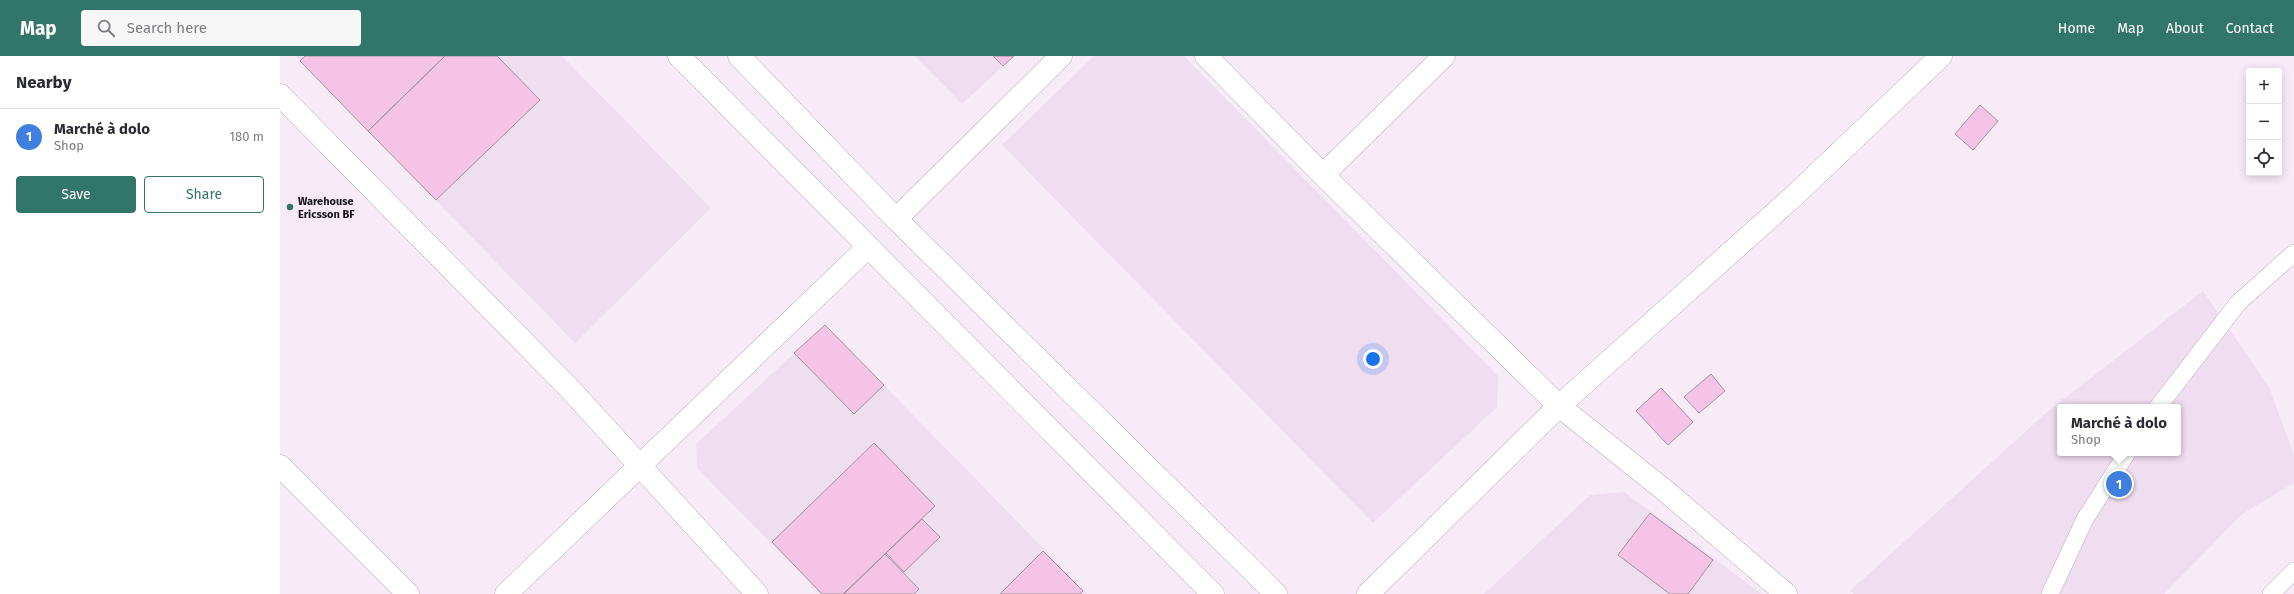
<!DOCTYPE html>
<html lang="en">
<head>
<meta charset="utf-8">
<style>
	body { margin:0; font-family:"Fira Sans",sans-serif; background:#f7f7f7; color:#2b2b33 }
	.controls { position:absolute; right:12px; top:12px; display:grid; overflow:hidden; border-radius:4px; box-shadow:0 2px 10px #0003 }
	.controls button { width:36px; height:36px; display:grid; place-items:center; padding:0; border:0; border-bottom:1px solid #e1e1e2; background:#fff; color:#2b2b33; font:20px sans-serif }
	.you { position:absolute; left:1093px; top:303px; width:14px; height:14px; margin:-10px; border:3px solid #fff; border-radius:50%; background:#1a73e8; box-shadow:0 0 0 6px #1a73e833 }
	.badge { display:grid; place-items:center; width:26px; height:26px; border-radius:50%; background:#32766a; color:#fff; font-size:13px; font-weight:700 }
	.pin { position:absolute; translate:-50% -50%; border:2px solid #fff; box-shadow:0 1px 4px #0006 }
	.popup { position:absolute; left:1777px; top:348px; width:124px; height:52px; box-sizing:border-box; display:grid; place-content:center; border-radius:4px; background:#fff; filter:drop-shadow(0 1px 3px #0005); font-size:13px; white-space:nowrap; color:#7c7c81 }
	.popup b { font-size:15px; color:#2b2b33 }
	.popup::after { content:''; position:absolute; left:50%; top:100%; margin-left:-8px; border:8px solid transparent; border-top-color:#fff }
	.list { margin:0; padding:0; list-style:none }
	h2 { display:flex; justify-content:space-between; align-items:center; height:52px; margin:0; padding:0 16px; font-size:17px }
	h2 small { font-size:13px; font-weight:400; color:#7c7c81 }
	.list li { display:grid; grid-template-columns:26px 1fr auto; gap:12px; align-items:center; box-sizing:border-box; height:56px; padding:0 16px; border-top:1px solid #e1e1e2 }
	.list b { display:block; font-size:15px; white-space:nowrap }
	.list p { margin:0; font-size:13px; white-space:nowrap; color:#7c7c81 }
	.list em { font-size:13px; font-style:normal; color:#7c7c81 }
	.actions { display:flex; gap:8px; padding:12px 16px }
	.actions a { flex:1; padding:9px 0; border:1px solid #32766a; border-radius:4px; text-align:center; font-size:14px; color:#32766a }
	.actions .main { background:#32766a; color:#fff }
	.icon { flex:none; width:22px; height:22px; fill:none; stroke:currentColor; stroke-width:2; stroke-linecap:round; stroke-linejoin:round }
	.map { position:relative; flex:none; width:2014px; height:538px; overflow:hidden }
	header { display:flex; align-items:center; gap:24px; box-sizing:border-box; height:56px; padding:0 20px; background:#32766a; color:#fff }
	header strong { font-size:19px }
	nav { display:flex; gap:22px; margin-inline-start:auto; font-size:14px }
	.search { width:280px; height:36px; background:#f7f7f7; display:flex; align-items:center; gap:10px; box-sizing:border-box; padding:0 14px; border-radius:4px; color:#7c7c81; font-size:15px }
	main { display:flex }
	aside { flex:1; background:#fff }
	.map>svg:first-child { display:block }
	.built { fill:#efddf0; fill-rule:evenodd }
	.building { fill:#f4c3e6; stroke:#a2949e }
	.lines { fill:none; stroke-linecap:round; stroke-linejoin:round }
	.service-casing { stroke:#baaebb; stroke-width:18 }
	.minor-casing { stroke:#baaebb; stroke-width:23 }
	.tertiary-casing { stroke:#baaebb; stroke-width:23 }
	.service { stroke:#fff; stroke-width:17 }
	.minor { stroke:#fff; stroke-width:22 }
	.tertiary { stroke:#fff; stroke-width:22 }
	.poi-dot { fill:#32766a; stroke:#f7ebf8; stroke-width:1.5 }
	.labels { text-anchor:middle; stroke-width:3; stroke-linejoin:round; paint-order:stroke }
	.poi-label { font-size:11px; font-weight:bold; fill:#171318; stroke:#f7ebf8; text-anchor:start }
</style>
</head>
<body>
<header>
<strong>Map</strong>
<div class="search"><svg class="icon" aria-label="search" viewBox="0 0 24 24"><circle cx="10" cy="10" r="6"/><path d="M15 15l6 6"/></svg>Search here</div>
<nav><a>Home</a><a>Map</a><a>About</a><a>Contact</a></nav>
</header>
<main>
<aside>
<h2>Nearby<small></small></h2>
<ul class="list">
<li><span class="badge" style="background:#3f7fe0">1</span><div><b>Marché à dolo</b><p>Shop</p></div><em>180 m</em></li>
</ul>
<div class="actions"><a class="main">Save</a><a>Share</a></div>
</aside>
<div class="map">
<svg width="2014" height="538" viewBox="0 0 2014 538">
	<rect width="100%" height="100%" fill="#f7ebf8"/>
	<path class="built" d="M15,0h267l149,152 -136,135z
		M635,0h99l-52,48z
		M814,0h90l314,320 -1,31 -124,116 -371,-378z
		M1923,235l66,96 25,68v28l-52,31 -78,80h-310l-4,-3 197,-179zM1780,351h118v46h-118z
		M545,269l263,269h-267l-124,-126 -1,-24z
		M1344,436l138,102h-278l106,-99z"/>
	<path class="building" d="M25,0h140l-77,75 -68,-70z
		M165,0h52l43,44 -104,100 -68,-69z
		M713,0h21l-11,10z
		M1700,49l18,16 -25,29 -18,-16z
		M545,269l59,60 -30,29 -60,-61z
		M1431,318l14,17 -26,22 -15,-16z
		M1381,332l32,34 -25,23 -32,-34z
		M594,387l61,63 -92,88h-21l-50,-52z
		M1370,457l63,47 -25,34h-18l-52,-39z
		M642,463l18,18 -36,35 -18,-19z
		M763,495l40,40 -3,3h-80z
		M605,498l34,35 -5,5h-70z"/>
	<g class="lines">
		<defs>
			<path id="service" d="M1878,351l80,-104 56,-50
				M1770,538l35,-75 42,-66
				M1991,538l23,-23"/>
			<path id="minor" d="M926,0l117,119 236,231 109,87 118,101
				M0,39l289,293 188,206
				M1043,119l121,-119
				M616,163l165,-163
				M0,410l128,128
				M226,538l361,-346
				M1088,538l191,-188 236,-211 146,-139"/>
			<path id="tertiary" d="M399,0l534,538
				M459,0l157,163 380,375"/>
		</defs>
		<use href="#service" class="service-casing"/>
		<use href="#minor" class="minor-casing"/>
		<use href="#tertiary" class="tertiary-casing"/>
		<use href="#service" class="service"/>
		<use href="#minor" class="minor"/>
		<use href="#tertiary" class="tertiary"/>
	</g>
	<circle class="poi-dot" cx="10" cy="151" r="4"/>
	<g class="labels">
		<g class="poi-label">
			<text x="18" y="149">Warehouse<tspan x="18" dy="13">Ericsson BF</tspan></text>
		</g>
	</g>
</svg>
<div class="controls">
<button>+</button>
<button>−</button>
<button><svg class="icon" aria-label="locate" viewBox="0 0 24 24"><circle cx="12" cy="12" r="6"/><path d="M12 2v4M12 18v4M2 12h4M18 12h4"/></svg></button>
</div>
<div class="you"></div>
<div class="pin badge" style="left:1839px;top:428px;background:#3f7fe0">1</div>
<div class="popup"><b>Marché à dolo</b>Shop</div>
</div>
</main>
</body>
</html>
